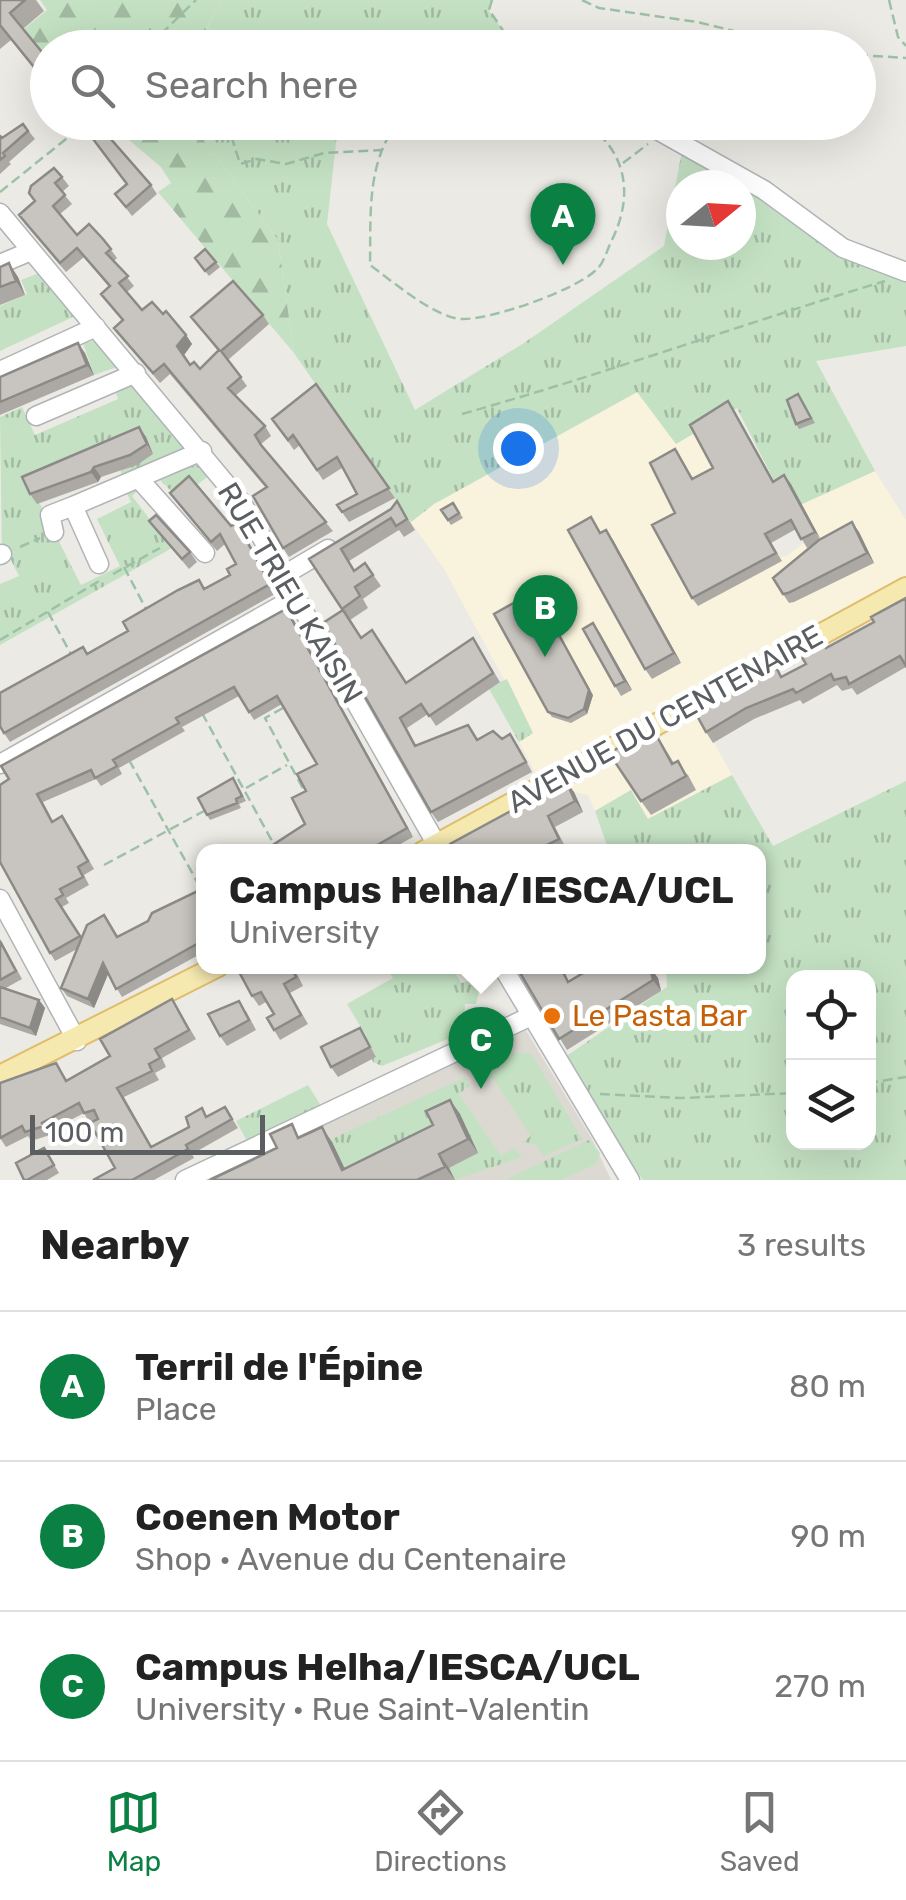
<!DOCTYPE html>
<html lang="en">
<head>
<meta charset="utf-8">
<style>
	body { margin:0; font-family:Rubik,sans-serif; background:#f6f6f6; color:#222 }
	.controls { position:absolute; right:30px; bottom:30px; display:grid; overflow:hidden; border-radius:20px; box-shadow:0 10px 40px #0002 }
	.controls button { width:90px; height:90px; display:grid; place-items:center; padding:0; border:0; border-bottom:2px solid #e0e0e0; background:#fff; color:#222; font:50px sans-serif }
	.compass { position:absolute; left:666px; top:170px; width:90px; height:90px; border-radius:50%; background:#fff; box-shadow:0 10px 40px #0002; rotate:72deg }
	.scale { position:absolute; left:30px; bottom:25px; width:235px; box-sizing:border-box; padding-left:10px; border:5px solid #5c5f62; border-top:0; font-size:28px; line-height:35px; white-space:nowrap; color:#5c5f62; -webkit-text-stroke:8px #fff; paint-order:stroke }
	.you { position:absolute; left:518px; top:448px; width:35px; height:35px; margin:-25px; border:8px solid #fff; border-radius:50%; background:#1a73e8; box-shadow:0 0 0 15px #1a73e833 }
	.badge { display:grid; place-items:center; width:65px; height:65px; border-radius:50%; background:#0b8043; color:#fff; font-size:32px; font-weight:700 }
	.pin { position:absolute; translate:-50% -82px; filter:drop-shadow(0 2px 5px #0008) }
	.pin::after { content:''; position:absolute; top:52px; width:35px; height:30px; background:inherit; clip-path:polygon(0 0,100% 0,50% 100%) }
	.popup { position:absolute; left:196px; top:844px; width:570px; height:130px; box-sizing:border-box; display:grid; place-content:center; border-radius:20px; background:#fff; filter:drop-shadow(0 2px 8px #0005); font-size:32px; white-space:nowrap; color:#767676 }
	.popup b { font-size:38px; color:#222 }
	.popup::after { content:''; position:absolute; left:50%; top:100%; margin-left:-20px; border:20px solid transparent; border-top-color:#fff }
	.list { margin:0; padding:0; list-style:none }
	h2 { display:flex; justify-content:space-between; align-items:center; height:130px; margin:0; padding:0 40px; font-size:42px }
	h2 small { font-size:32px; font-weight:400; color:#767676 }
	.list li { display:grid; grid-template-columns:65px 1fr auto; gap:30px; align-items:center; box-sizing:border-box; height:150px; padding:0 40px; border-top:2px solid #e0e0e0 }
	.list b { display:block; font-size:38px; white-space:nowrap }
	.list p { margin:0; font-size:32px; white-space:nowrap; color:#767676 }
	.list em { font-size:32px; font-style:normal; color:#767676 }
	.icon { flex:none; width:55px; height:55px; fill:none; stroke:currentColor; stroke-width:2; stroke-linecap:round; stroke-linejoin:round }
	.map { position:relative; flex:none; width:906px; height:1180px; overflow:hidden }
	.search { position:absolute; background:#fff; box-shadow:0 10px 40px #0002; left:30px; right:30px; top:30px; height:110px; display:flex; align-items:center; gap:25px; box-sizing:border-box; padding:0 35px; border-radius:55px; color:#767676; font-size:38px }
	.sheet { height:580px; background:#fff }
	nav { display:flex; justify-content:space-around; align-items:center; box-sizing:border-box; height:140px; border-top:2px solid #e0e0e0; background:#fff; font-size:28px; color:#767676 }
	nav a { display:grid; justify-items:center; gap:5px }
	nav .on { color:#0b8043 }
	.map>svg:first-child { display:block }
	.commercial { fill:#f9f2dc }
	.education { fill:#dcd9d2 }
	.grass { fill:url(#grass-tufts); fill-rule:evenodd }
	.forest { fill:url(#forest-firs) }
	.lines { fill:none; stroke-linecap:round; stroke-linejoin:round }
	.minor-casing { stroke:#b1b4b7; stroke-width:21 }
	.major-casing { stroke:#e0bd6a; stroke-width:24 }
	.path { stroke:#9dc1a7; stroke-width:2.5; stroke-dasharray:10 5; stroke-linecap:butt }
	.minor { stroke:#fff; stroke-width:18 }
	.major { stroke:#f5e9b0; stroke-width:20 }
	.wall { fill:#aca9a5 }
	.shaded-wall { fill:#8c8a86 }
	.building { fill:#c8c5c0; stroke:#8c8a86; stroke-width:2.5 }
	.food-dot { fill:#e8710a; stroke:#fff; stroke-width:4 }
	.labels { text-anchor:middle; stroke-width:10; stroke-linejoin:round; paint-order:stroke }
	.street-label { font-size:30px; fill:#5c5f62; stroke:#fff }
	.food-label { font-size:30px; fill:#c56008; stroke:#fff; text-anchor:start }
</style>
</head>
<body>
<div class="map">
<svg width="906" height="1180" viewBox="0 0 906 1180">
	<defs>
		<pattern id="grass-tufts" width="24" height="20" patternUnits="userSpaceOnUse" patternTransform="scale(2.5)"><rect width="24" height="20" fill="#c4e1c3"/><path d="M3 7l-1-3M5 7V3M7 7l1-3M15 17l-1-3M17 17v-4M19 17l1-3" fill="none" stroke="#a2baa2"/></pattern>
		<pattern id="forest-firs" width="22" height="20" patternUnits="userSpaceOnUse" patternTransform="scale(2.5)"><rect width="22" height="20" fill="#c4e1c3"/><path d="M5 1l3.5 6h-7zM16 11l3.5 6h-7z" fill="#a2baa2"/></pattern>
	</defs>
	<rect width="100%" height="100%" fill="#eceae4"/>
	<path class="commercial" d="M638,392l38,52 20,-12 70,130 22,-7 16,-12 -4,-40 75,-32 31,49v57l-169,96 -201,101 -17,-32 14,-9 -89,-164 -33,-47 23,-18z
		M699,716l33,59 -85,44 -16,-29 -36,21 -7,-16 -14,-3 -3,-6z"/>
	<path class="education" d="M525,1029l67,110 19,41h-402z"/>
	<path class="grass" d="M221,0h271l-3,11 22,31 -33,6h-281z
		M191,123h159l-13,11 -10,90 88,186 109,-67 140,-97 19,-100 160,102 63,24v74l-90,15 59,110 -86,39 -52,-102 -61,36 -39,-52 -203,112 -23,18 -117,-169 -16,-113zM681,185h60v60h-60z
		M39,273l36,43 -75,35v-45l27,-12 -6,-14z
		M98,340l19,27 -23,8 -11,-32z
		M132,383l55,67 -64,30 -3,-12 33,-14 -7,-17 -107,65 42,83 39,-19 -23,-47 34,-17 -6,-13 9,-5 5,5 -7,7 40,52 -172,97v-61l19,-8 -10,-20 -7,-2 -2,-137 22,-10 13,28 83,-36 -3,-9z
		M201,459l10,15 -32,25 -24,-24z
		M507,679l26,54 -14,9 -31,-55z
		M732,775l41,71 133,-65v399h-263l-81,-121 105,-72 -1,-20 92,-1v-114l-149,-1 -14,-40 36,-21 17,29zM794,978h74v164h-74z
		M386,967h66l9,16 21,-5 -6,26h-11l-1,18 7,1 1,6 -90,37 -9,-4 -10,-24 3,-2 -19,-32 46,-26z
		M513,1053h18l51,86 -38,17 -8,-11 -13,-3 8,-6 -38,-58 -14,4 -4,-6z
		M465,1077l4,9 -10,8 42,62 13,-8 8,9 -67,23 -6,-12 28,-15 -18,-39 -110,66 -19,-40z
		M308,1085l15,24 -69,31 -8,-1 -10,-18z
		M589,1140l11,13 -4,11 -35,16h-56z"/>
	<path class="forest" d="M40,0h181l-24,47 -149,1 -1,17 -30,-30 30,-25z
		M109,123h82l87,117 16,113 -136,-161 13,-9 -10,-16z"/>
	<g class="lines">
		<defs>
			<path id="minor" d="M643,122l121,68 79,58 63,24
				M0,213l242,290 199,349
				M0,264l31,-13
				M0,371l96,-44
				M36,416l100,-43
				M139,479l66,74
				M73,506l129,-55
				M54,532l-4,-17 23,-9 26,58
				M0,555l2,-1
				M284,575l44,-26
				M0,764l296,-167
				M0,899l77,142
				M502,966l128,214
				M185,1180l344,-163"/>
			<path id="major" d="M423,852l483,-264
				M0,1076l218,-110"/>
		</defs>
		<use href="#minor" class="minor-casing"/>
		<use href="#major" class="major-casing"/>
		<path class="path" d="M492,0l-3,10 22,32 9,6
			M582,0l17,8 98,14 108,26
			M889,0l9,37 8,9
			M163,48l-3,-13 36,-35
			M858,55l48,3
			M109,122h5
			M227,122l13,42 17,-5 29,5 38,-11 57,-3
			M398,122c-32,41 -27,94 -28,143 22,16 65,53 92,54 29,1 115,-29 135,-50 7,-6 10,-19 14,-27 23,-46 17,-90 -27,-120
			M623,163l25,-19
			M0,192l81,-65 14,-5
			M462,414c142,-40 281,-90 423,-133
			M20,547l20,-9
			M124,567l22,42
			M113,574l47,-26
			M48,612l24,44
			M0,640l101,-60
			M283,708l-18,10 41,76
			M202,713l76,139
			M129,760l75,134
			M246,788l41,-23
			M104,865l100,-54
			M868,1083l38,-6
			M600,1094l82,4 112,-5"/>
		<use href="#minor" class="minor"/>
		<use href="#major" class="major"/>
	</g>
	<path class="wall" d="M0,0h36l8,11 -21,18 25,31v22l-2,2 -35,-44 -11,9z
		M23,124l12,15 -26,23 2,2 -11,10v-38l2,2z
		M62,177l7,9 -7,6 10,12 -12,10 17,21 26,4 14,19 -3,3 20,25 -7,6 15,18 21,4 23,21 6,9 -8,11 6,10 10,4 18,-18 -27,-34 72,-2 6,9 -41,36 19,26 -12,10 30,30 6,10 -10,8 3,5 69,82 -44,26 -6,-9 -17,-60 -96,-114 -10,9 -39,-46 -7,-9 9,-7 -22,-27 8,-7 -25,-30 -18,15 -41,-48 -6,-9z
		M151,185l6,9 -25,22 -17,-22z
		M195,258l21,4 4,5 -11,9z
		M0,267l18,10 7,18 -25,10z
		M85,353l9,22 -94,40v-38z
		M316,384l79,114 -46,24 -12,-17 20,-11 -15,-26 -19,12 -23,-35 -6,5 -22,-31z
		M798,394l17,29 -16,6 -3,-5z
		M728,401l46,80 10,-6 36,65 39,-8 15,31 -80,39 -5,1 -6,-9 31,-50 -7,4 -11,-19 -25,14 11,18 -84,45 -6,-8 -17,-85 6,-55 12,21 20,-11z
		M139,427l7,10 7,17 -16,11 -36,12 -3,5 -61,22 -7,-10z
		M170,493l61,33 6,-3 40,70 -267,149 -6,-9 79,-86 5,6 40,-22 71,-51 6,9 25,-14 6,-11 -11,-20 -8,7z
		M397,501l18,29 -11,7 -5,-7 -50,31 6,10 10,-8 16,23 -18,13 5,9 -18,12 -41,-61 82,-50z
		M453,503l10,15 -12,7 -10,-15z
		M149,521l41,31 7,10 -8,7z
		M601,533l12,7 68,123 -29,16 -7,-10z
		M906,598v69l-49,28 -5,-7 -10,3 -5,-6 -34,19 -3,-4 -46,19 -41,24 -7,-11 76,-56 24,-12 21,-16 47,-26z
		M286,609l127,228 -27,15h-124l43,-28 1,-33 11,-27 -35,-60 -28,16 -15,-24 -57,31 3,4 -66,37 3,6 -21,12 -5,-7 -53,23 10,19 15,3 26,45 -10,6 5,10 -23,13 3,5 -7,4 20,31 28,-14 8,13 86,-49v64l-82,45 -14,-23 -14,34 -27,-12 -6,-8 16,-39 -22,12 -5,-8 -50,-168z
		M593,623l39,67 -11,6 -6,-10z
		M361,638l45,44 67,-44 27,44 -64,44 -8,-12 -21,14 9,17 52,-20 10,15 24,-1 15,5 15,28 -94,50 -7,-10z
		M593,695l-6,19 -16,9 -19,-6 -4,-5z
		M653,729l21,34 14,12 8,15 -45,25 -10,-14z
		M237,784l9,17 -7,3 2,4 -31,12 -3,-5z
		M574,792l9,20 -28,15 12,23 -3,2h-114z
		M0,939l22,40 -18,10 35,11 6,8 -9,28 -36,-12z
		M244,966h49l10,20 -13,7 18,31 -28,16 -13,-22 7,-4 -8,-12 -7,4 -7,-10z
		M465,966h20l4,9 -14,7z
		M516,966h31l22,15 74,-9 15,6 3,13 -94,59z
		M172,999l24,40 -34,19 4,9 -11,6 4,7 -35,17 28,50 73,-40 13,21 -46,26 2,4 -40,22h-61l22,-12 -31,-55 -36,19 2,3 -19,6 -3,-5 -22,11 -6,-9 62,-66 5,8 43,-24z
		M246,1011l10,19 -29,16 -7,-10z
		M360,1028l16,29 -38,20 -7,-10z
		M450,1100l10,14 18,39 -29,15 6,12h-245l91,-43 31,5 13,27 88,-44z
		M44,1148l15,25 -12,7h-23z"/>
	<path class="shaded-wall" d="M9,263l9,14 7,18 -9,-14z
		M186,335l6,9 -8,11 -7,-9z
		M78,343l7,10 9,22 -7,-10z
		M728,401l6,9 45,81 -6,-9z
		M139,427l7,10 7,17 -6,-10z
		M94,467l7,10 -3,5 -7,-10z
		M784,475l7,9 30,56 -6,-8z
		M852,522l7,10 15,31 -7,-10z
		M237,523l6,9 34,61 -7,-9z
		M606,530l7,10 68,123 -7,-10z
		M538,596l55,99 -6,19 -3,-5z
		M286,609l6,8 121,220 -6,-9z
		M593,623l7,10 32,57 -7,-9z
		M566,781l8,11 9,20 -8,-11z
		M103,963l6,9 -15,36 -6,-9z
		M650,967l8,11 3,13 -8,-11z
		M39,1000l6,8 -9,28 -6,-8z
		M450,1100l10,14 18,39 -10,-14z
		M322,1127l10,15 18,38 -8,-10z
		M439,1154l10,14 6,12 -10,-13z"/>
	<path class="building" d="M0,0h25l-15,13 36,44 -12,10 -34,-42z
		M23,124l5,7 -25,22 2,3 -5,4v-24l2,2z
		M103,130l48,55 -25,22 -11,-13 12,-10 -34,-45z
		M54,168l8,9 -7,6 10,12 -12,11 24,29 12,-11 14,15 8,10 -5,4 22,23 -9,7 23,27 10,-8 11,12 3,-3 20,24 -9,11 13,19 4,-3 6,7 19,-19 -28,-33 42,-36 30,34 -42,36 20,26 -13,11 37,38 -10,9 6,10 65,77 -43,26 -30,-52 14,-9 -103,-123 -11,9 -39,-45 9,-8 -22,-26 9,-8 -33,-38 -17,15 -41,-48 16,-14 -6,-8 2,-7z
		M205,249l11,13 -11,9 -10,-13z
		M9,263l7,18 -16,6v-20z
		M78,343l9,22 -87,37v-25z
		M316,384l73,104 -47,24 -5,-7 20,-11 -20,-37 -20,13 -24,-35 -5,5 -16,-21z
		M798,394l13,24 -15,6 -9,-24z
		M728,401l45,81 11,-7 31,57 -14,7 -10,-19 -26,14 11,19 -84,45 -40,-73 23,-12 -25,-50 25,-14 17,30 21,-11 -23,-43z
		M139,427l8,17 -17,11 -36,12 -3,5 -61,22 -8,-17z
		M189,476l42,50 6,-3 33,61 -266,149 -4,-7v-33l83,-46 4,7 30,-17 11,-6 -5,-9 55,-32 21,-10 5,9 26,-14 -3,-6 9,-5 -16,-30 -9,8 -41,-49z
		M397,501l10,18 -11,7 -5,-8 -50,31 13,22 11,-8 8,12 -18,12 5,9 -18,13 -33,-50 82,-50z
		M453,503l6,10 -11,7 -7,-10z
		M156,515l34,37 -8,7 -33,-38z
		M591,517l9,16 6,-3 68,123 -29,16 -77,-139z
		M852,522l15,31 -79,40 -5,1 -10,-16 46,-38z
		M535,591l54,99 -5,19 -16,9 -20,-6 -54,-98z
		M906,598v68l-6,-10 -51,28 -3,-7 -12,3 -3,-6 -35,19 -3,-4 -47,19 -40,24 -11,-20 81,-45 5,10 25,-13 -6,-10 23,-13 3,7 48,-26 -3,-5z
		M286,609l121,219 -42,24h-103l43,-28 -13,-26 14,-7 -9,-17 20,-10 -40,-68 -28,16 -15,-25 -58,31 3,5 -66,37 4,6 -22,12 -4,-8 -54,24 15,28 10,-6 26,45 -10,6 5,10 -23,12 3,6 -7,4 24,37 -30,17 -50,-91v-77l9,-6 -8,-13z
		M343,610l18,28 11,-8 34,53 67,-45 20,35 -64,43 -8,-12 -21,14 15,28 53,-21 9,15 16,-9 9,8 8,-5 16,28 -95,50 -108,-189z
		M593,623l32,58 -10,5 -32,-57z
		M653,729l19,35 6,-3 8,15 -45,25 -32,-48z
		M233,778l9,18 -6,3 1,4 -30,12 -9,-17z
		M566,781l9,20 -27,15 11,23 -14,7 2,6h-39l-2,-3 -3,3h-53v-8z
		M204,888v52l-88,49 -13,-26 -15,36 -27,-11 26,-63 17,-10 13,22 31,-16 4,-8z
		M0,941l16,30 -16,9z
		M244,966h47l5,11 -12,7 17,31 -27,15 -7,-12 7,-4 -13,-22 -9,4 -14,-26z
		M465,966h18l-14,7z
		M516,966h30l1,2 3,-2h10l8,16 27,-16h44l3,6 8,-5 3,13 -94,59z
		M0,987l39,13 -9,28 -30,-11z
		M172,999l17,31 -34,19 5,9 -11,6 3,7 -35,17 34,59 38,-20 -3,-10 16,-9 4,9 19,-10 7,12 -46,26 2,4 -56,31h-39l22,-12 -25,-45 8,-4 -4,-9 -10,3 -5,-10 -37,20 2,3 -19,6 -3,-6 -22,12v-55l56,-20 10,18 44,-25 -10,-17z
		M239,1001l10,19 -29,16 -12,-22z
		M360,1028l10,19 -39,20 -10,-20z
		M450,1100l18,39 -29,15 6,13 -28,13h-207l67,-32 -7,-14 22,-10 6,14 24,-11 20,43 91,-45 -7,-14z
		M44,1148l10,17 -27,15h-3l-8,-17z"/>
	<circle class="food-dot" cx="552" cy="1016" r="10"/>
	<g class="labels">
		<g class="street-label">
			<text transform="translate(290 593) rotate(59)" y="10">RUE TRIEU KAISIN</text>
			<text transform="translate(665 719) rotate(-29)" y="10">AVENUE DU CENTENAIRE</text>
		</g>
		<g class="food-label">
			<text x="572" y="1026">Le Pasta Bar</text>
		</g>
	</g>
</svg>
<div class="controls">
<button><svg class="icon" aria-label="locate" viewBox="0 0 24 24"><circle cx="12" cy="12" r="6"/><path d="M12 2v4M12 18v4M2 12h4M18 12h4"/></svg></button>
<button><svg class="icon" aria-label="layers" viewBox="0 0 24 24"><path d="M12 4l9 5-9 5-9-5zM3 14l9 5 9-5"/></svg></button>
</div>
<svg class="compass" viewBox="-18 -18 36 36"><path d="M0-13l5 13h-10z" fill="#e53935"/><path d="M0 13l5-13h-10z" fill="#767676"/></svg>
<div class="scale">100 m</div>
<div class="you"></div>
<div class="pin badge" style="left:563px;top:265px">A</div>
<div class="pin badge" style="left:545px;top:657px">B</div>
<div class="pin badge" style="left:481px;top:1089px">C</div>
<div class="popup"><b>Campus Helha/IESCA/UCL</b>University</div>
<div class="search"><svg class="icon" aria-label="search" viewBox="0 0 24 24"><circle cx="10" cy="10" r="6"/><path d="M15 15l6 6"/></svg>Search here</div>
</div>
<section class="sheet">
<h2>Nearby<small>3 results</small></h2>
<ul class="list">
<li><span class="badge">A</span><div><b>Terril de l'Épine</b><p>Place</p></div><em>80 m</em></li>
<li><span class="badge">B</span><div><b>Coenen Motor</b><p>Shop · Avenue du Centenaire</p></div><em>90 m</em></li>
<li><span class="badge">C</span><div><b>Campus Helha/IESCA/UCL</b><p>University · Rue Saint-Valentin</p></div><em>270 m</em></li>
</ul>
</section>
<nav>
<a class="on"><svg class="icon" aria-label="map" viewBox="0 0 24 24"><path d="M3 6l6-2 6 2 6-2v14l-6 2-6-2-6 2zM9 4v14M15 6v14"/></svg>Map</a>
<a><svg class="icon" aria-label="directions" viewBox="0 0 24 24"><path d="M12 3l9 9-9 9-9-9zM9 14v-3h6M13 9l2 2-2 2"/></svg>Directions</a>
<a><svg class="icon" aria-label="saved" viewBox="0 0 24 24"><path d="M7 4h10v16l-5-4-5 4z"/></svg>Saved</a>
</nav>
</body>
</html>
